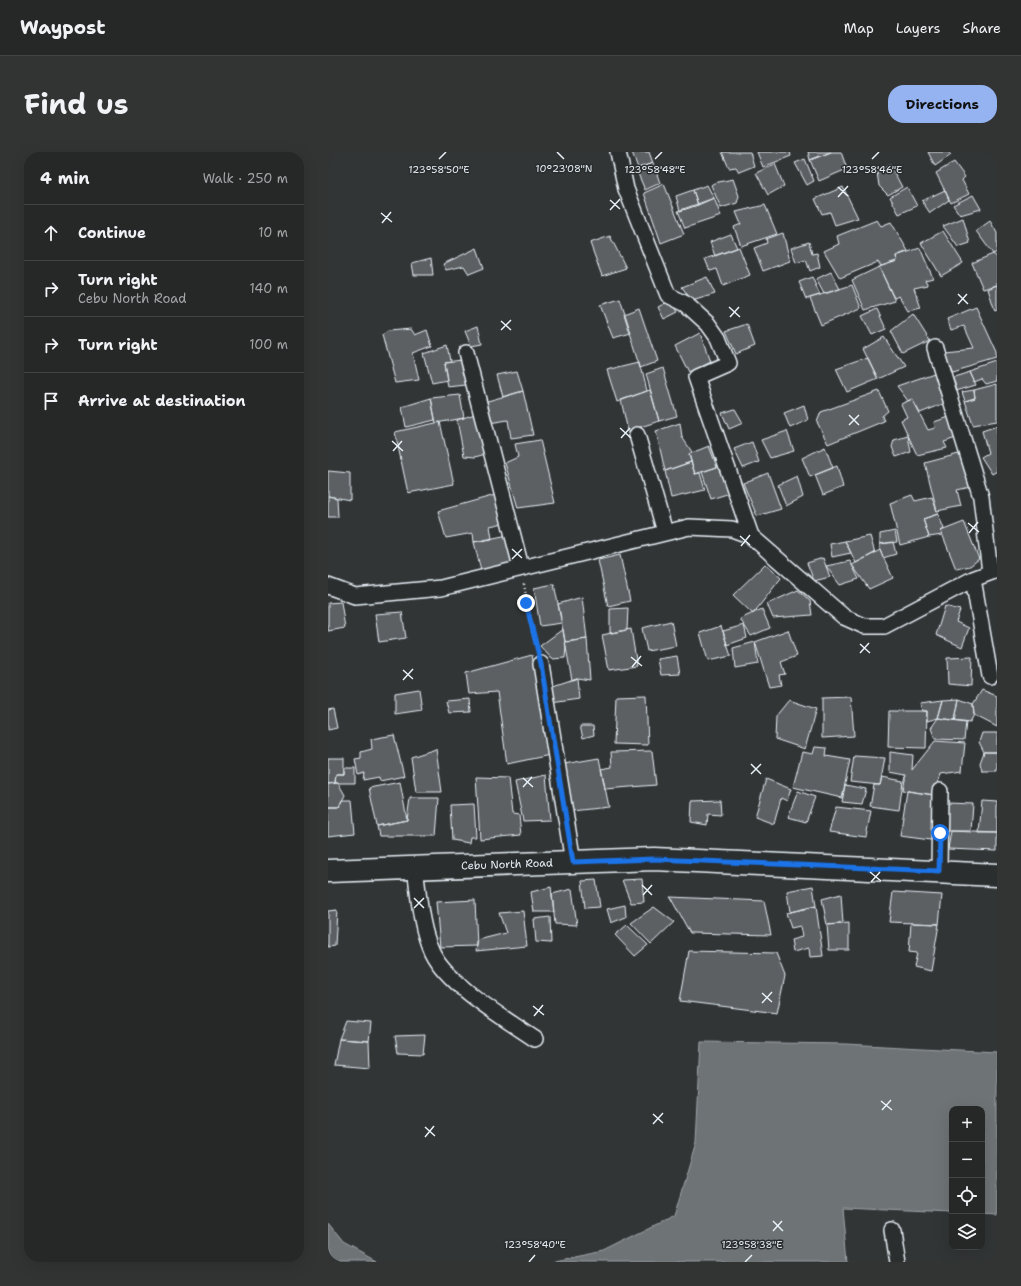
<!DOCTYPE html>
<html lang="en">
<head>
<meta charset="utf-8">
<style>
	body { margin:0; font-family:"Shantell Sans",sans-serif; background:#323434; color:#f1f3f6 }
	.controls { position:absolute; right:12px; bottom:12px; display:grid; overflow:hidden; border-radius:8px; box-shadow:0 4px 16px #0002 }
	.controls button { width:36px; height:36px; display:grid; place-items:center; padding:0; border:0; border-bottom:1px solid #424445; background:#262828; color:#f1f3f6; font:20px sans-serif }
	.stop { position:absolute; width:12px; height:12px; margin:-9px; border:3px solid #1a73e8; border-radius:50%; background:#fff }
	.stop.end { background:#1a73e8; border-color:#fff; box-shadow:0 1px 4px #0008 }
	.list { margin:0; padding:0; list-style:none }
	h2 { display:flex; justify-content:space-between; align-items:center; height:52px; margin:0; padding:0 16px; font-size:17px }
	h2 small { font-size:13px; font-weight:400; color:#a4a6a8 }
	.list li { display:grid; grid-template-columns:26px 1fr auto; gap:12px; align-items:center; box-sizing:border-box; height:56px; padding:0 16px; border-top:1px solid #424445 }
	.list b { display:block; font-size:15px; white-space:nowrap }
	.list p { margin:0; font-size:13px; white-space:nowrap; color:#a4a6a8 }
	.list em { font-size:13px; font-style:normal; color:#a4a6a8 }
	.icon { flex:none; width:22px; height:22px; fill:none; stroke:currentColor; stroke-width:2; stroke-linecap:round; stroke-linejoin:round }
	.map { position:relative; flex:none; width:669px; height:1110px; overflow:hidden; border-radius:16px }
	header { display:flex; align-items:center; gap:24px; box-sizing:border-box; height:56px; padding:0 20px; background:#262828; border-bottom:1px solid #424445 }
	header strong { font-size:19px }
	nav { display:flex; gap:22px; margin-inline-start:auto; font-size:14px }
	.intro { display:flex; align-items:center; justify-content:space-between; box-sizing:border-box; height:96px; padding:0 24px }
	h1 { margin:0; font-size:28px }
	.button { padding:10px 18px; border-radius:16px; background:#95b2f1; color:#111; font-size:14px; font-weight:700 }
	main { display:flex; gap:24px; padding:0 24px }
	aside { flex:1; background:#262828; border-radius:16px; box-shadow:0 4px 16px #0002 }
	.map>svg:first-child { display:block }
	.water { fill:#6e7376; stroke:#9fa5aa }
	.building { fill:#5c6063; stroke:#e8f1f8 }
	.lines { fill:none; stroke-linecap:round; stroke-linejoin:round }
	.minor-casing { stroke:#e8f1f8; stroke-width:18 }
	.primary-casing { stroke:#e8f1f8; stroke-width:25 }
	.path { stroke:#e8f1f8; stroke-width:2.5; stroke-dasharray:1 3; stroke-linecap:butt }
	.minor { stroke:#2a2d2e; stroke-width:15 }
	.primary { stroke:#2a2d2e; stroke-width:22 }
	.route { stroke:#1a73e8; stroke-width:5 }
	.ticks { fill:none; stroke:#e8f1f8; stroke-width:1.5 }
	.labels { text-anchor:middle; stroke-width:3; stroke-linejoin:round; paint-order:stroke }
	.street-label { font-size:11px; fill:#e8f1f8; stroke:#2a2d2e }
	.ticks-label { font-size:10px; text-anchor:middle; fill:#e8f1f8; stroke:#2a2d2e; stroke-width:3; stroke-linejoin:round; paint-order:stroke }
</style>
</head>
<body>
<header>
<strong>Waypost</strong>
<nav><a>Map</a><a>Layers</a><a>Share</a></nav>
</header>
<div class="intro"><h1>Find us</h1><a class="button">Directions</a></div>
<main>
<aside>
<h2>4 min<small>Walk · 250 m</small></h2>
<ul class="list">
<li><svg class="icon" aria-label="ahead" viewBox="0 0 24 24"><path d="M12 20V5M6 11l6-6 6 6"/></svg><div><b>Continue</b></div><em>10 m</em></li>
<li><svg class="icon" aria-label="right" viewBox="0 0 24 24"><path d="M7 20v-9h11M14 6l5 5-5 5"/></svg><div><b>Turn right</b><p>Cebu North Road</p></div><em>140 m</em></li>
<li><svg class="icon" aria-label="right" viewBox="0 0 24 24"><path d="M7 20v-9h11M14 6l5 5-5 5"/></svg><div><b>Turn right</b></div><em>100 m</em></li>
<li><svg class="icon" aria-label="arrive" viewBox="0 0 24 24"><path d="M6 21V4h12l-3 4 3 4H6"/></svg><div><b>Arrive at destination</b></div></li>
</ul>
</aside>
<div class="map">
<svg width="669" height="1110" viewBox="0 0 669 1110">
	<rect width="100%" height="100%" fill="#323536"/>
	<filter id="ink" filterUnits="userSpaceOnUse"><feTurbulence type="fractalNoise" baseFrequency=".025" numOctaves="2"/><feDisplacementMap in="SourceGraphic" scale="8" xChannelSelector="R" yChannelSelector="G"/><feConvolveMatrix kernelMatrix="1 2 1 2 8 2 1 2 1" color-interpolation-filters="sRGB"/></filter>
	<g filter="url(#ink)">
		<path class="water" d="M373,890l145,2 151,8v163l-15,-1v-105h-30v104l-109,-5 5,54h-299l55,-11 70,-35 22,-73z
			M0,1072l16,20 33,18h-49z"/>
		<path class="building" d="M304,0h17l4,11 -15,5z
			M394,0h28l4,14 -15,6 -3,-5 -7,1z
			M429,0h33l1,4 -28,11z
			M480,0h23l-21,8z
			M503,0h10l6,17 -28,12 -9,-21z
			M600,0h20l3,3 -16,11z
			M477,7l9,22 -7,4 -12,-22z
			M626,10l11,15 -3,3 7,14 -18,9 -15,-30z
			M325,11l7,20 -15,7 -9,-21z
			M447,12l9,22 -16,9 -12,-22z
			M562,13l12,22 -14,8 -9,-9 -2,-14z
			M405,27l6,17 -2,7 -16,5 -10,-23 3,-2z
			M336,32l20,50 -23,9 -17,-50z
			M379,33l7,13 -16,7 -5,-15z
			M515,35l15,31 -23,7 -5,-13 -8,2 -7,-15z
			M579,35l10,19 -18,8 -9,-17z
			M365,38l5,15 -18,6 -4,-15z
			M617,38l4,10 -19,13 -8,-12z
			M645,43l8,14 -21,6 -7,-10z
			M386,46l7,18 -36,12 -7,-17z
			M437,53l12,29 -36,12 -7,-19 7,-3 -5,-12z
			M635,66l7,25 -12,4 -15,-21z
			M549,68l4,6 10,-4 17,29 -12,5 1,5 -16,5 -3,-4 -38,16 -16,-27 15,-7 -2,-8z
			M662,69l7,12v19l-4,2 -17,-23z
			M615,79l20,32 -22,13 -20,-33z
			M455,81l7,28 -27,10 -9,-23 13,-5 -1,-4z
			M403,82l6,14 -22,8 -5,-14z
			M282,84l16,32 -24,8 -12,-33z
			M481,90l3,12 5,-1 3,14 -10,4 -4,-11 -10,3 -5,-15z
			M411,95l11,28 -27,11 -6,-17 -7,2 -5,-12z
			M149,96l7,20 -15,6 -5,-8 -18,4 -3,-6z
			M592,96l13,30 -8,2 3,5 -14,3 7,20 -13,3 -9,-15 -5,2 -15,-31 18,-6 -1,-5z
			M665,102l4,3v28l-14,4 -11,-26z
			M103,106l2,17h-19l-2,-12z
			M551,115l16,34 -30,9 -13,-30z
			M503,120l9,17 -16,5 -8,-15z
			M379,125l8,17 -23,7 -10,-14z
			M484,125l8,18 -14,4 -7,-17z
			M524,133l9,23 -40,17 -11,-27z
			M669,133v25l-2,1 -7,-22z
			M292,147l11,34 -18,5 -13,-33z
			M343,148l7,12 -14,7 -6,-12z
			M648,155l21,46v6l-45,13 -9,-21 31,-3 -10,-22 -13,4 -4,-11z
			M311,156l18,53 -16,6 -17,-53z
			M549,157l9,20 -14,6 -10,-19z
			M585,162l17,27 -27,13 -12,-23z
			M419,172l8,22 -19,8 -10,-23z
			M150,174l4,18 -11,2 -6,-15z
			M83,177l4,6 12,-5 5,16 -19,7 6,27 -24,3 -13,-48 6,-4z
			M372,181l10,28 -22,11 -13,-26z
			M556,185l20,30 -26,12 -15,-30z
			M119,193l3,16 -6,1 3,18 -15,3 -8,-30z
			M540,206l10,21 -31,13 -11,-23z
			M134,208l4,25 -18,2 -4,-25z
			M312,210l7,29 -30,11 -10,-32z
			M669,211v18l-11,3 -4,-5 -8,3 -4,-10z
			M335,216l14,48 -18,5 -13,-47z
			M189,219l6,20 -20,6 -6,-22z
			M609,220l11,30 -28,11 -8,-14 -4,2 -11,-15z
			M642,220l6,13 -20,6 -5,-13z
			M669,232v37l-24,4 -8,-24 10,-3 -1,-8z
			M322,238l9,31 -31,10 -7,-31z
			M646,238l1,8 -10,3 -3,-9z
			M195,239l10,44 -22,3 -3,-18 -19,3 -5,-21z
			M551,239l9,20 -6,5 2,5 -56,23 -11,-22 4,-10z
			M132,243l4,23 -28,5 -5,-25z
			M103,246l4,22 -29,7 -4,-20z
			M584,247l16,31 7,-2 -1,-6 18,-6 7,21 -15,5 3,6 -30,7 -16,-35 6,-3 -6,-13z
			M476,253l4,15 -18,8 -6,-15z
			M407,257l8,14 -14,6 -7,-16z
			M150,261l11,40 -14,4 -11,-1 -7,-36z
			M112,270l14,62 -46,9 -13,-61z
			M352,271l2,14 10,15 -3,2 2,8 -26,9 -9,-40z
			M669,274v45l-5,3 -11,-17 7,-4 -6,-22z
			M459,279l7,20 -24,7 -9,-18z
			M580,284l3,16 -15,5 -4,-10 2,-7z
			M212,288l15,63 -37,5 -13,-45 13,-6 -3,-13z
			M424,290l7,20 -16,6 -9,-19z
			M381,294l8,21 -22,7 -6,-20z
			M497,295l8,21 -23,9 -8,-19z
			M638,300l9,34 -18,4 4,16 -24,5 -12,-48z
			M363,310l4,12 5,-1 5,17 -34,8 -6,-27z
			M395,313l7,28 -19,6 -9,-27z
			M509,314l6,21 -20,8 -8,-20z
			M0,319l22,2v27l-22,-4z
			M440,321l13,36 -24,7 -14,-33z
			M469,324l6,21 -17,9 -8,-21z
			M171,342l9,28 -18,4 2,13 -18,3 -1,-9 -27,5 -8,-27z
			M584,343l3,6 17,-4 6,17 -15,5 6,18 -29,8 -10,-42z
			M0,344l9,2 1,19h-10z
			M610,362l6,15 -3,2 1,4 -13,2 -6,-18z
			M636,370l15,37 -9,7 -14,3 -15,-38z
			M567,379l2,11 -17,2v-10z
			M180,383l5,29 -32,7 -7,-29z
			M542,384l5,17 -19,10 -11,-22z
			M517,389l6,12 -19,4 -2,-13z
			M565,390l3,12 -13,4 -3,-8v-6z
			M552,398l13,28 -24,11 -17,-24z
			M292,403l10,46 -22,5 -10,-46z
			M495,406l7,19 -16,4 -7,-18z
			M522,409l9,18 -19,6 -14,-19z
			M437,412l16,14 -28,36 -20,-19z
			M226,432l8,39 -22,3 -6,-38z
			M470,438l12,11 2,14 -39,3 -6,-14z
			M254,445l5,42 -22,3 -7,-38z
			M13,450l4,26 -17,3v-28z
			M617,454l15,4 -4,12 13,6 -7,19 -26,-12z
			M300,456l-1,22 -17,3v-24z
			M434,457l8,19 -19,8 -11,-17z
			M74,460l4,26 -27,4 -4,-28z
			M343,469l5,25 -29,5 -5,-23z
			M416,473l3,13 -20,7 -4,-14z
			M393,474l10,30 -23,5 -8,-28z
			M235,477l3,18 -1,11 -13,1 -12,-13z
			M303,477l6,37 -28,4 -7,-35z
			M460,478l9,26 -16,6 4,12 -6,1 2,10 -12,2 -14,-45z
			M259,487l3,41 -13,-2 -5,2 -7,-38z
			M427,490l3,22 -23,4 -2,-20z
			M204,503l18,100 -43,9 -10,-72 -28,2 -3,-21z
			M349,504l3,18 -19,1 -3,-16z
			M644,505l-1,29 -23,-2 -1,-26z
			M249,526l2,21 -28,4 -4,-15z
			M91,537l3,21 -27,4v-21z
			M654,538l15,6v31l-23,-12 -1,-11z
			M318,543l2,50 -34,-1 2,-48z
			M523,545l3,39 -32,2v-40z
			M142,547l1,13 -22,1 -3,-12z
			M631,547l14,5 1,11 -4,7 -15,-2z
			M631,547l-4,21 -17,-2 5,-18z
			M461,548l27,9 -11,40 -30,-10 1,-23z
			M615,548l-5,18 -11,3v-10h-5l-2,-8z
			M5,557l4,19 -9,2v-20z
			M561,559h38l-1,37 -38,-1z
			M610,566l28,4 -2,18 -29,-1 -4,-11z
			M252,574h13l1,9 -11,3z
			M654,581h15v19h-13l-5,-10z
			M66,583l10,41 -24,5 -1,-4 -16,3 1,-7 -6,2 -3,-16 6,-1v-6l11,-3 -1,-10z
			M607,589l30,2 -3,28 -21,3 -7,21 -31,-5 3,-15 -16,-3v-20l23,3 -1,15z
			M487,595l12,1 -1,8 24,4 -8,38 -49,-11 9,-35 11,2z
			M108,597l6,43h-26l-5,-35z
			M324,599l4,34 -51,4 -4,-20 11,-2 -1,-15z
			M656,600h13v19h-15l-2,-8z
			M526,604l31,2 -5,27 -30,-3z
			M0,606h16v16h-8l-1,9 -7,1z
			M271,606l10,49 -38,4 -7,-47z
			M16,616h11v15h-20l1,-9h8z
			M218,623l4,45 -27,1 -8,-39z
			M148,625l32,1 4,36 7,1 2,20 -41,4z
			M554,625l21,4 -4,29 -29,-4 4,-21h6z
			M438,627l25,10 -4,12 -6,-3 -7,26 -19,-7z
			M72,630l7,38 -30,6 -8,-38z
			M10,631l7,12 -6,12h-11v-23z
			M517,633l21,4 -4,15 -20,-2z
			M470,639l17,6 -9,25 -18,-5z
			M579,639l27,4 4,46 -38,-5z
			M82,646h29l-3,38h-57l-2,-10 30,-6z
			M14,648h10l3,33 -27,3v-29h11z
			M392,648l1,15 -13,-1 -1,11 -16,-3 1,-21z
			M654,649l15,1v31h-18z
			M620,651l25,1 -2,27h-25z
			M146,652l2,33h-6l-1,6 -17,-3 -2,-35z
			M508,655l35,4 -5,26 -37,-5z
			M623,679l46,2v18l-49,-2z
			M314,727l2,23 -13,1 -9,-23z
			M268,728l4,27 -15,1 -3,-27z
			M485,734l3,20 -26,6 -3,-21z
			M223,735l3,25h-20l-3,-20z
			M244,737l5,36 -22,-1 -3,-30z
			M565,740l49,3 -3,29 -50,-2z
			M513,742l2,30 -16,1 -5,-26z
			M342,745l94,4 7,34 -81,-2z
			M147,748l2,46 -37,1 -4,-45z
			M297,753l1,12 -15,6 -4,-14z
			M488,754l7,50 -13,1 -1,-9 -16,4 -2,-12 11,-3 -2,-11 -9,2 -5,-15z
			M326,755l20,15 -23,22 -20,-21z
			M9,758l-2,36 -7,1v-36z
			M195,759l4,35 -51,5 2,-11 28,-7 -7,-20z
			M222,765l1,26 -15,-1 -2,-23z
			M521,771v27h-20l-2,-25z
			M583,771l28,1 -8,47 -17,-4 3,-14 -8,-1z
			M299,773l21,20 -13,11 -20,-21z
			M361,799l87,2 9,23 -8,37 -97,-12z
			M18,869l25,2 -2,18 -30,-2z
			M97,883l-2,19 -25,-1 -3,-17z
			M11,887l30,2 1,27 -36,-3z"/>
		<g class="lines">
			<defs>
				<path id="minor" d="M290,0l8,37 42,106 18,9 22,20 10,14 10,25 -32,14 55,159
					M607,196l46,149 9,75
					M138,201l55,214
					M309,283l28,97
					M645,427l17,97
					M0,434l27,10 86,-8 248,-61 43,2 19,7 93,81 20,9h20l89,-47 24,-9
					M213,512l32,198
					M87,716c4,27 5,59 17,84 16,33 72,66 103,87
					M611,719l1,-80
					M564,1078l5,32"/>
				<path id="primary" d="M0,719l326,-12 343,16"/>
			</defs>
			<use href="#minor" class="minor-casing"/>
			<use href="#primary" class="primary-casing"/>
			<path class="path" d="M196,432l8,47 6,19"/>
			<use href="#minor" class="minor"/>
			<use href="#primary" class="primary"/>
		</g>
	</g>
	<g class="lines" filter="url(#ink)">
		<path class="route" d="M198,451l15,61 32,198 81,-3 285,12 1,-38"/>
	</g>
	<path class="ticks" d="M229,0l7,7M111,7l7,-7M327,7l7,-7M544,7l7,-7M510,35l10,9M510,45l10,-11M282,48l10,9M282,58l10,-11M53,61l11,9M54,71l9,-11M630,142l10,10M630,152l9,-10M401,155l11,10M402,165l9,-10M173,169l10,9M173,178l10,-10M521,263l10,10M521,273l10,-10M292,276l11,10M293,286l9,-10M64,289l11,10M65,299l9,-10M640,371l11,9M641,381l9,-11M412,384l10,9M413,394l9,-11M184,397l10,9M184,407l10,-10M532,492l10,9M532,501l9,-10M303,505l11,9M304,515l9,-11M75,518l10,9M75,528l10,-11M423,612l10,10M423,622l10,-10M195,626l10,9M195,635l9,-10M542,720l11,9M543,730l9,-10M314,733l10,10M315,743l9,-10M86,746l10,10M86,756l10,-10M434,841l10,9M434,851l10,-11M205,854l11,9M206,864l9,-11M553,949l11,9M554,958l9,-10M325,962l10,9M325,972l10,-11M97,975l10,9M97,985l9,-11M445,1069l10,10M445,1079l9,-10M201,1110l6,-7M417,1110l7,-7"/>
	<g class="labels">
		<g class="street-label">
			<text transform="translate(179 712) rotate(-2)" y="4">Cebu North Road</text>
		</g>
	</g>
	<g class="ticks-label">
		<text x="236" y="20">10°23'08"N</text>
		<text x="111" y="21">123°58'50"E</text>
		<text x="327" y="21">123°58'48"E</text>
		<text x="544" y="21">123°58'46"E</text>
		<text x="207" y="1096">123°58'40"E</text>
		<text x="424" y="1096">123°58'38"E</text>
	</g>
</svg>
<div class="controls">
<button>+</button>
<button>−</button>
<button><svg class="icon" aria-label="locate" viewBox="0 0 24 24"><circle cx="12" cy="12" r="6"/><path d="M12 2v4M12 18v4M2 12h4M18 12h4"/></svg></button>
<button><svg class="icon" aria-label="layers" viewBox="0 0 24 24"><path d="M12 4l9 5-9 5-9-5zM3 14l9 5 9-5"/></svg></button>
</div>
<div class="stop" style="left:612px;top:681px"></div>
<div class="stop end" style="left:198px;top:451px"></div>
</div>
</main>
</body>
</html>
